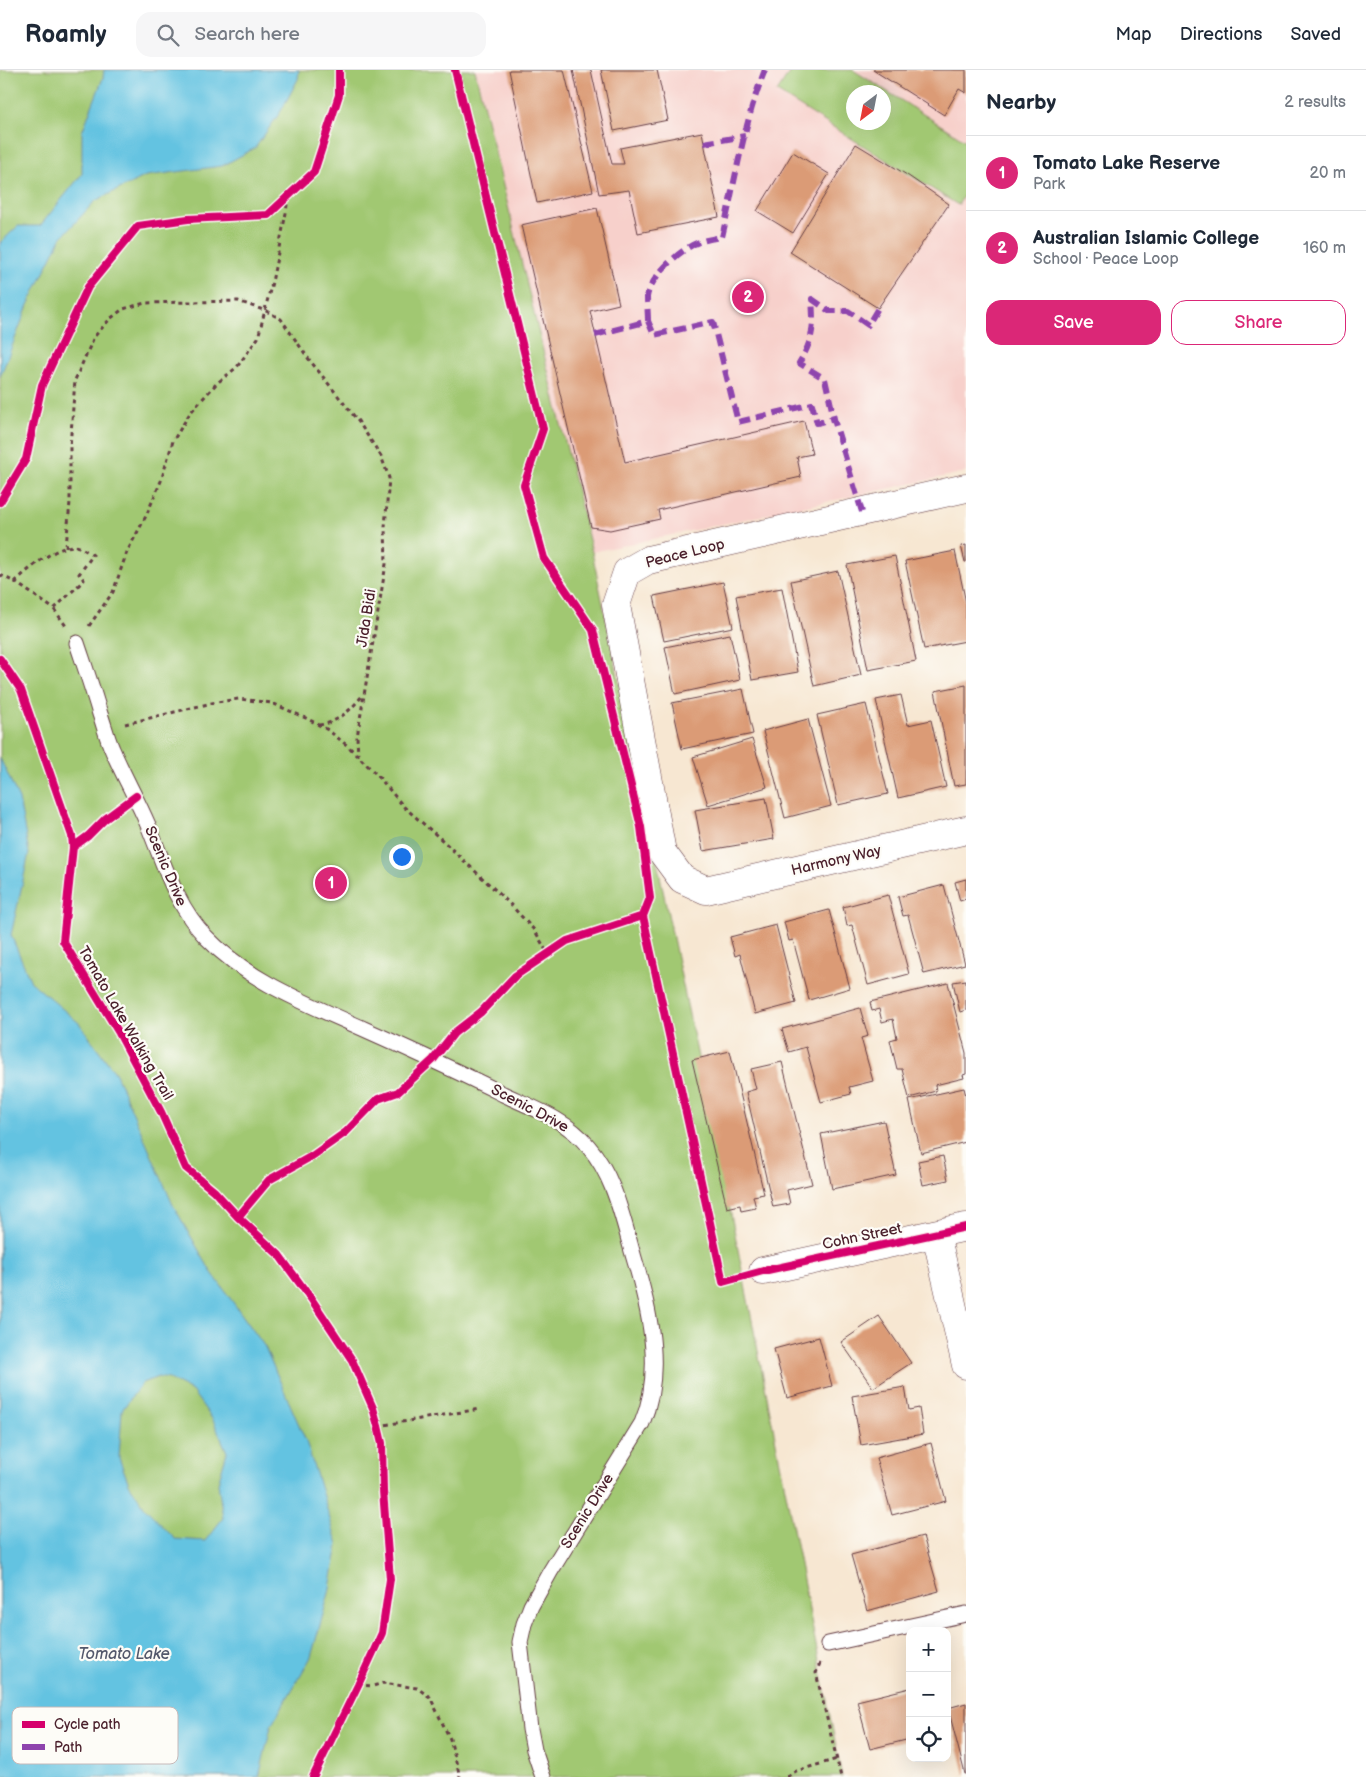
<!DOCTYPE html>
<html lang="en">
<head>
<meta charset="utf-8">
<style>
	body { margin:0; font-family:"Balsamiq Sans",sans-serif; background:#f6f6f7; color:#1f2937 }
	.controls { position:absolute; right:15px; bottom:15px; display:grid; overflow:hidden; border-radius:10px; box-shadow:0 5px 20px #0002 }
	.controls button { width:45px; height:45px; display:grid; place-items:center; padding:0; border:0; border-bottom:1px solid #e0e1e3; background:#fff; color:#1f2937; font:25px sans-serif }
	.compass { position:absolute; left:846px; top:15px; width:45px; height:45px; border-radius:50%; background:#fff; box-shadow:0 5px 20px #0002; rotate:212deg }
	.you { position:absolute; left:401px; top:786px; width:18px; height:18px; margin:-12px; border:4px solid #fff; border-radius:50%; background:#1a73e8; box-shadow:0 0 0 8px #1a73e833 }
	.badge { display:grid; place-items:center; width:32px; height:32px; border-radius:50%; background:#db2777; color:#fff; font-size:16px; font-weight:700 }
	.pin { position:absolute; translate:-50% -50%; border:2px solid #fff; box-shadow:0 1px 5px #0006 }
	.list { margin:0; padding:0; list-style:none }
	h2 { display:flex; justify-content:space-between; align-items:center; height:65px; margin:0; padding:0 20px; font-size:21px }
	h2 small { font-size:16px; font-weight:400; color:#747a83 }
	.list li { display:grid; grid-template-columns:32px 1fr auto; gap:15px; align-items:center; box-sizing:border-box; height:75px; padding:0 20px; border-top:1px solid #e0e1e3 }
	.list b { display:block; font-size:19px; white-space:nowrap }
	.list p { margin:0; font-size:16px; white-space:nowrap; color:#747a83 }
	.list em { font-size:16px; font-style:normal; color:#747a83 }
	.actions { display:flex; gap:10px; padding:15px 20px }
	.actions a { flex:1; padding:11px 0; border:1px solid #db2777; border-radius:15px; text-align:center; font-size:18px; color:#db2777 }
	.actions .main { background:#db2777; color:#fff }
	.icon { flex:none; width:28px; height:28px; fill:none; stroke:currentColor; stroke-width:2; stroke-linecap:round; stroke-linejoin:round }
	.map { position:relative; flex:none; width:966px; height:1707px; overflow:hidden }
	header { display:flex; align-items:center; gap:30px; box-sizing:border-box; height:70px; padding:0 25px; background:#fff; border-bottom:1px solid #e0e1e3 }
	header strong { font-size:24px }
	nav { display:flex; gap:28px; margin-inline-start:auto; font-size:18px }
	.search { width:350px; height:45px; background:#f6f6f7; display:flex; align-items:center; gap:12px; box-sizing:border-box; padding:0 18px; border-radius:15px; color:#747a83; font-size:19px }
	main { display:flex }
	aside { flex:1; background:#fff }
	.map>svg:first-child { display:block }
	.built { fill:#f7d0cb; fill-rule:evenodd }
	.green { fill:#a1c872; stroke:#76744e; fill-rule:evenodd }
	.water { fill:#63c3e1; stroke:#567186; fill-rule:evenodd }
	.building { fill:#db9b76 }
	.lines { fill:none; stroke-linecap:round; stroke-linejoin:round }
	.service-casing { stroke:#643d44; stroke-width:17 }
	.minor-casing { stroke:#643d44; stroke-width:29 }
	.path { stroke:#643d44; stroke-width:3; stroke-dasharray:4 4; stroke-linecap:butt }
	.service { stroke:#fff; stroke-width:15 }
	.minor { stroke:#fff; stroke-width:28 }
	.quiet { stroke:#8e44ad; stroke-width:6; stroke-dasharray:12 6; stroke-linecap:butt }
	.cycleway-casing { stroke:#fdfcf7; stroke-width:11 }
	.cycleway { stroke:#d6006c; stroke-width:8 }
	.labels { text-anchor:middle; stroke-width:4.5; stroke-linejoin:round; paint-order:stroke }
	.street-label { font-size:15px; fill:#4a1f2b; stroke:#fdfcf7 }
	.water-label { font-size:16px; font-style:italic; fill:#53586b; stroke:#fdfcf7 }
	.key { fill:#fdfcf7; stroke:#c7baba; stroke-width:1 }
	.key-label { font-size:14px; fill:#4a1f2b }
</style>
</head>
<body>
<header>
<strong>Roamly</strong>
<div class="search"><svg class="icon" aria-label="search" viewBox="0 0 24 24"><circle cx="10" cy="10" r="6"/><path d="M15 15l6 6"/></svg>Search here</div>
<nav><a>Map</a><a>Directions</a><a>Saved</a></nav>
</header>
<main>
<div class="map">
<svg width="966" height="1707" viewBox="0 0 966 1707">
	<rect width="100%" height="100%" fill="#fdfcf7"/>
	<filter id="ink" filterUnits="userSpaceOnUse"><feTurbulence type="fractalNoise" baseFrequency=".02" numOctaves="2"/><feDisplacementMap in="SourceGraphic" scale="10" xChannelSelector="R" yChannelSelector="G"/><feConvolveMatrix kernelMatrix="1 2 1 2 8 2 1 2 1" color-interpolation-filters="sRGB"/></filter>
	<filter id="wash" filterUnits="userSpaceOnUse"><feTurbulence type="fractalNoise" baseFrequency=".0096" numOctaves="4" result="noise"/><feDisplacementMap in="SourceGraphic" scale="20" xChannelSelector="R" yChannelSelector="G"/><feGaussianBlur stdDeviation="1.12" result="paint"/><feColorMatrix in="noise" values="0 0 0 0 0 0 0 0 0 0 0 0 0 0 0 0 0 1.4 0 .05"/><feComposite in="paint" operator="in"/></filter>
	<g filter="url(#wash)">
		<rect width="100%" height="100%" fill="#f7e7d2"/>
		<path class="built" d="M475,0h491v402l-374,80zM854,22h30v30h-30z"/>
		<path class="green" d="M0,0h475l117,482 139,662 111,563h-842z
			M791,0h62l113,71v51l-8,13 -181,-113zM884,22v30h-30v-30z"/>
		<path class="water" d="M104,0h195l-1,9 -17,32 -26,37 -33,18 -76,10 -51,25 -34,37 -33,67 -28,72v-134l18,-17h22l42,-52v-42l21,-54z
			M0,688l19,41 10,54 -18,82 20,47 48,41 37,51 57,131 37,65 55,77 41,94 32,104 -9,48 -18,64 -40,69 -12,51h-259zM158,1307l11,2 23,12 21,29 14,32 -9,31 5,35 -18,23 -30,-2 -30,-31 -16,-24 -10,-26 3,-48 20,-27z"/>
		<g id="blocks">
			<path class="building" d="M509,0h55l29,121 -56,12z
				M573,0h18l21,94h12l-4,-16 82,-16 17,85 -81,16 -9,-43 -30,4z
				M601,0h56l11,50 -54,11z
				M873,0h93v23l-7,-4 -15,26z
				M856,74l51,31 42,29 -71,104 -88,-56z
				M793,82l36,22 -36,59 -36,-22z
				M597,138l22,96 -29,7 35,151 179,-41 8,33 -15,3 4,20 -143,33 2,9 -50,11 -19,-3 -70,-302z
				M966,475v17h-1l-4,-16z
				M955,481l11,52v38l-42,8 -19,-88z
				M895,486l21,105 -48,9 -21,-105z
				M838,501l23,104 -47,11 -23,-105z
				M723,512l10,45 -69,14 -10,-45z
				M782,518l16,84 -46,8 -16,-84z
				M730,564l10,46 -65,14 -10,-47z
				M966,615v99l-12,2 -19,-95z
				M743,619l10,45 -71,15 -10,-46z
				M901,625l7,30 23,-5 15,67 -48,11 -22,-98z
				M866,634l22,90 -50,11 -21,-90z
				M808,649l23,87 -46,12 -22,-87z
				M752,669l15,48 -59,18 -15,-48z
				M766,728l8,41 -71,12 -8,-41z
				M966,809v20l-6,2 -5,-19z
				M944,815l21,79 -41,10 -16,-59 -5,1 -5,-19z
				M888,825l21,79 -41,11 -16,-60 -5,1 -4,-19z
				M829,840l21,78 -41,12 -16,-60 -4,1 -5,-19z
				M776,855l20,78 -41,11 -15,-60 -5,2 -5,-19z
				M966,910v30l-6,2 -7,-30z
				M948,913l18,70v21l-3,1 1,3 -29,7 1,6 -27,7 -7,-29h-5l-7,-29 7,-2 -4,-19 -11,3 -3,-13 -7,2 -2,-9z
				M860,938l8,28 -7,2 12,43 -24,6 2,7 -30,8 -15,-55 -17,5 -7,-23z
				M730,981l34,143 -11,2 3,12 -15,3 -1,-6 -13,3 -35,-148z
				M782,992l30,122 -25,6 3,14 -17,3 -27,-115 10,-3 -5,-20z
				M964,1018l2,8v46l-45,11 -12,-53z
				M884,1051l12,54 -64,14 -11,-55z
				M943,1086l5,24 -25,5 -5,-24z
				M879,1246l32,47 -38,25 -32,-46z
				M819,1267l13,49 -45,12 -13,-49z
				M905,1317l4,23 10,-2 4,26 -62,11 -9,-49z
				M931,1373l15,58 -54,14 -16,-57z
				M923,1466l16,55 -72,20 -16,-56z
				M910,1618v51l-40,10 -13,-48z
				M966,1633v71h-1l-17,-66z"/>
		</g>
	</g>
	<g filter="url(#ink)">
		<use href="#blocks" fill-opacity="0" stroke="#643d44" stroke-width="1"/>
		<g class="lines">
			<defs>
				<path id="service" d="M77,573c8,24 16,47 23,71 4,11 7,24 12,35 11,26 25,50 36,76 16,39 28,81 58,112 43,45 103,67 158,92 47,21 93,42 139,65 30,14 64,26 85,52 29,33 36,81 49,122 14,49 26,106 5,155l-92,149 -19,34 -7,18 -4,18 10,87 4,21 9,27
					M828,1574l138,-30"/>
				<path id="minor" d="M966,418l-318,72 -21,12 -11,33 46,247 20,27 24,11 260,-60
					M936,1164l30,131
					M763,1201l203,-44"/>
			</defs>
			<use href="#service" class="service-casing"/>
			<use href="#minor" class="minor-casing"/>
			<path class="path" d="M66,477l4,-45v-55l5,-67 19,-43 16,-18 13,-10 22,-6 93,-2 28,10 15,8 27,39 50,63 23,35 8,22 -4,49 1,37 -29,173 1,19
				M0,505l15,7 39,27 12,17
				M15,512c12,-12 46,-41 64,-35 5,2 10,6 14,8l-14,19 5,6 -30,29
				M89,556l24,-34 14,-40 19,-36 15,-35 12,-40 17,-28 26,-29 21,-17 21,-29 14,-56 14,-69 2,-17
				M125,654l91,-22 23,-3 33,4 36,16 20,11 21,17 29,29 26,31 38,33 67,63 26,28 13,23
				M319,655c18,-2 32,-15 43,-29
				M378,1356l102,-17
				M820,1593l-4,10 25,104
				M358,1615l15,1 10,-3 34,5 13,9 20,42 10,38
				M787,1707l6,-5 44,-13"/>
			<use href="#service" class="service"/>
			<use href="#minor" class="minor"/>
			<path class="quiet" d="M704,73l41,-7
				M648,251c0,-8 -1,-16 -1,-24 3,-20 33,-48 52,-55 7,-2 15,-4 23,-5 13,-55 22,-116 43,-167
				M595,265l53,-14 6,14 59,-13 25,100 74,-18 5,19 17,-5
				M862,442l-27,-89 -10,-44 -26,-16c15,-24 15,-37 13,-64l17,12h19l20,14 10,-17"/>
			<defs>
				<path id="cycleway" d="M455,0l88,359 -19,56 20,73 49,72 48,197 9,71 -7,18 80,366 40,-11 203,-44
					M0,432l26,-43 16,-74 46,-98 50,-61 50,-7 80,-4 46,-43 25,-77v-25
					M0,589l21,31 51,146 1,11 -10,94 56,92 42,79 25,56 28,23 24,26 41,38 33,45 40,60 21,48 5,18 4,17 1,48 7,88 -8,54 -24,52 -45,92
					M73,777l15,-11 17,-17 31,-23
					M238,1147l31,-37 43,-24 34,-24 32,-33 20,-7 35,-32 21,-27 27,-21 34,-36 52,-35 76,-25"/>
			</defs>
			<use href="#cycleway" class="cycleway-casing"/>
			<use href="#cycleway" class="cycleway"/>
		</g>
	</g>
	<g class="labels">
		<g class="street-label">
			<text transform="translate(685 483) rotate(-14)" y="5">Peace Loop</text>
			<text transform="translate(366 548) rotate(-81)" y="5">Jida Bidi</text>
			<text transform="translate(836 790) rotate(-13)" y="5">Harmony Way</text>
			<text transform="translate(166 796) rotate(67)" y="5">Scenic Drive</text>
			<text transform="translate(126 953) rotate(60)" y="5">Tomato Lake Walking Trail</text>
			<text transform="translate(530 1038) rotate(28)" y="5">Scenic Drive</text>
			<text transform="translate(862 1166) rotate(-12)" y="5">Cohn Street</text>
			<text transform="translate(587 1441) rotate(-58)" y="5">Scenic Drive</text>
		</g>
		<g class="water-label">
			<text x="124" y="1589">Tomato Lake</text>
		</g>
	</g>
	<rect x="12" y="1637" width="166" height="57" rx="8" class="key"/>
	<rect x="22" y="1651" width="23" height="7" fill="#d6006c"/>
	<rect x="22" y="1674" width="23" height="6" fill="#8e44ad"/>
	<g class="key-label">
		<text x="54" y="1659">Cycle path</text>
		<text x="54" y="1682">Path</text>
	</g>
</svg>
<div class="controls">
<button>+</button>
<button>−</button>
<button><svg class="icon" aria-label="locate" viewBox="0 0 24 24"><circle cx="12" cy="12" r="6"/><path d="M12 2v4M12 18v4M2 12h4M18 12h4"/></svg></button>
</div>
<svg class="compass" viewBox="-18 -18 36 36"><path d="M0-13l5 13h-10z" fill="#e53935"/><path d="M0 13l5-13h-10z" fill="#747a83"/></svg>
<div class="you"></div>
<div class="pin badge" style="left:331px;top:813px">1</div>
<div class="pin badge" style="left:748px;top:227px">2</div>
</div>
<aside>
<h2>Nearby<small>2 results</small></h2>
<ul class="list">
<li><span class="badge">1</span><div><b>Tomato Lake Reserve</b><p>Park</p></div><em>20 m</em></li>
<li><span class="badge">2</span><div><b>Australian Islamic College</b><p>School · Peace Loop</p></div><em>160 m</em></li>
</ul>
<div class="actions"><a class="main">Save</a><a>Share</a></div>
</aside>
</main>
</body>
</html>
